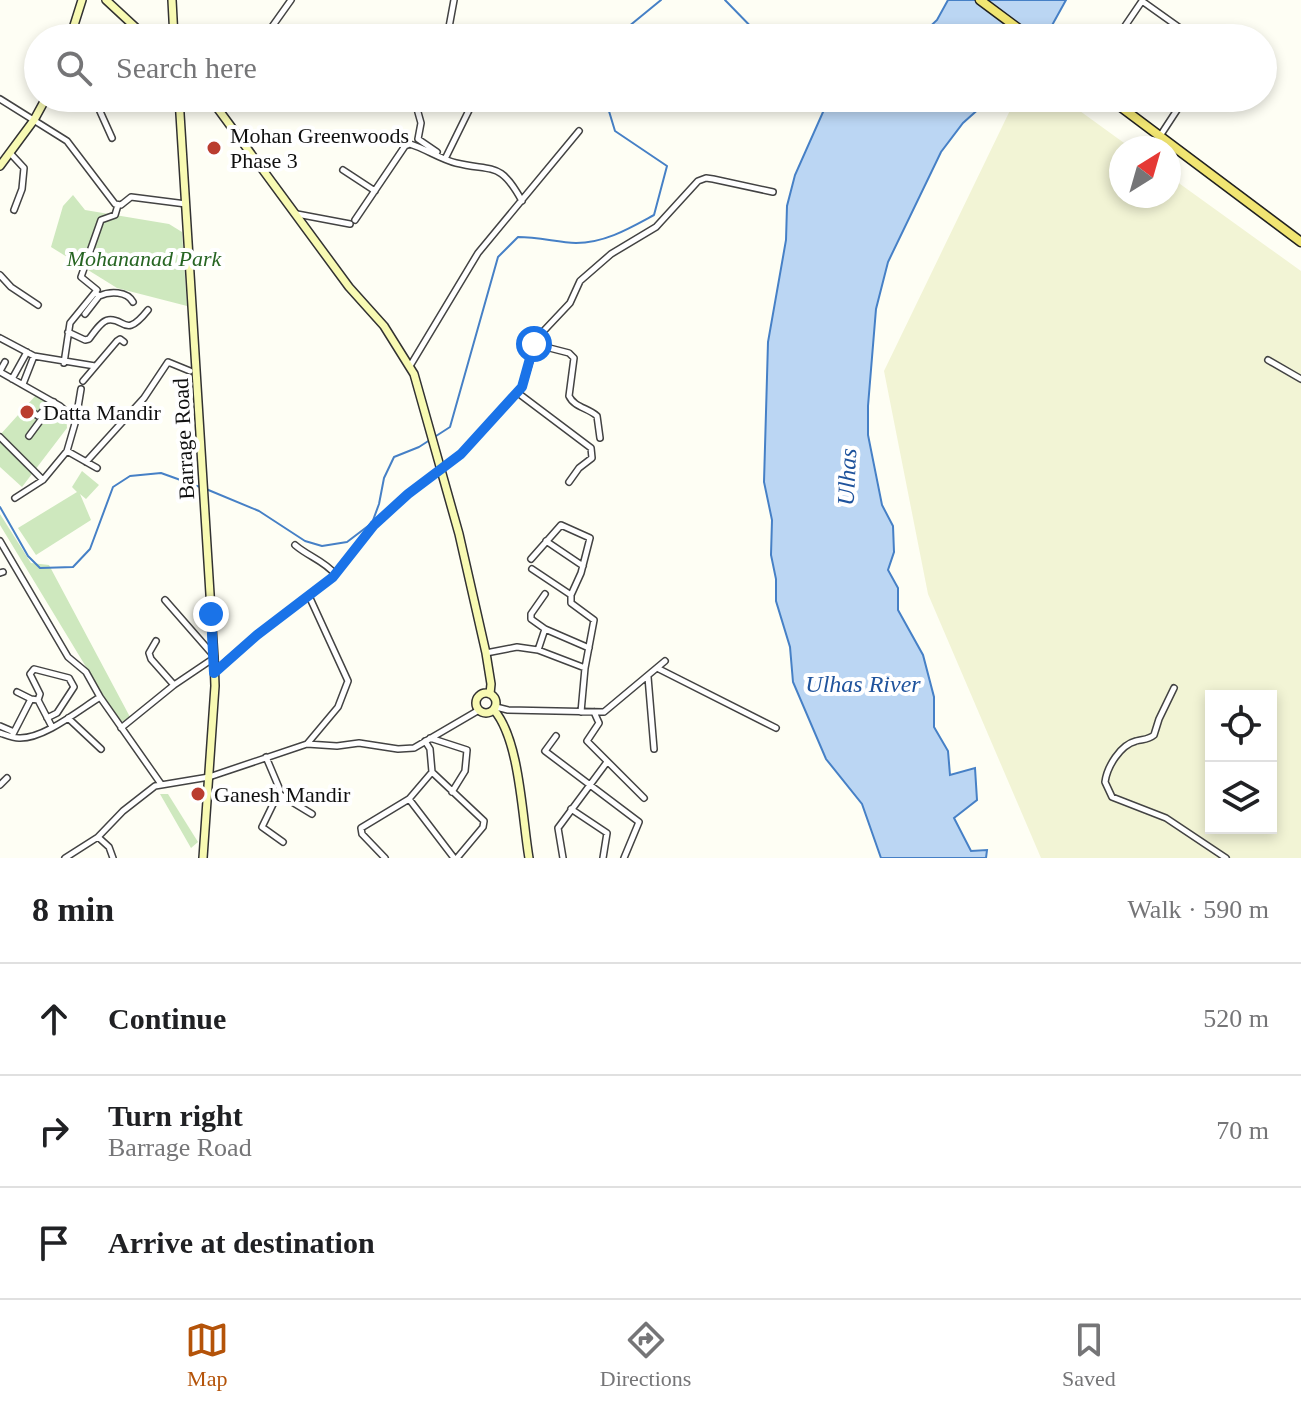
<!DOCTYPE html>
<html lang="en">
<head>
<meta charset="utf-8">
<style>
	body { margin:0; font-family:Georgia,serif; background:#f2f2f2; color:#202124 }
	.controls { position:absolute; right:24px; bottom:24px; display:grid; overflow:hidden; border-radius:0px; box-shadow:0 4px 12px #0003 }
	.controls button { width:72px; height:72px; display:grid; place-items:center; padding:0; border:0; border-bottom:2px solid #e0e0e0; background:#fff; color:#202124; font:40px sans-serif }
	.compass { position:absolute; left:1109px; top:136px; width:72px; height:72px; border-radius:50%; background:#fff; box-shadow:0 4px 12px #0003; rotate:37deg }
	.stop { position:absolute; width:24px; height:24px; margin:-18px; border:6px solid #1a73e8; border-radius:50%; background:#fff }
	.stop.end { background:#1a73e8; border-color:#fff; box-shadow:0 2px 8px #0008 }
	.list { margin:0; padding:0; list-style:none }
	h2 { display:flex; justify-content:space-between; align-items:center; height:104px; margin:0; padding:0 32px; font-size:34px }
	h2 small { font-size:26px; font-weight:400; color:#757577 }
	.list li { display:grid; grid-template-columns:52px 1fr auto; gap:24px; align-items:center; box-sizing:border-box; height:112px; padding:0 32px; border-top:2px solid #e0e0e0 }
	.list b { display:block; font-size:30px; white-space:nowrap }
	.list p { margin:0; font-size:26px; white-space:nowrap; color:#757577 }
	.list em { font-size:26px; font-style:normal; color:#757577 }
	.icon { flex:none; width:44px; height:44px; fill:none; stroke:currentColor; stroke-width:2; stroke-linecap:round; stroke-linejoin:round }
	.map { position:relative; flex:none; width:1301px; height:858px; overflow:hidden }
	.search { position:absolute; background:#fff; box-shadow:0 4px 12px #0003; left:24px; right:24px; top:24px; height:88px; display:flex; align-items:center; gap:20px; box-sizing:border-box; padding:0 28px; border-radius:44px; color:#757577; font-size:30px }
	.sheet { height:440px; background:#fff }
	nav { display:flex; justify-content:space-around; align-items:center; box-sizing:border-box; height:112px; border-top:2px solid #e0e0e0; background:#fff; font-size:22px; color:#757577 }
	nav a { display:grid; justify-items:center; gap:4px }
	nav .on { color:#b45309 }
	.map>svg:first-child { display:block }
	.farmland { fill:#f2f4d5; fill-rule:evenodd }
	.green { fill:#cee8be }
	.water { fill:#bbd6f3; stroke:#4680c6; stroke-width:2 }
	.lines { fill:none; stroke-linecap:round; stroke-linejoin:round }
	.stream { stroke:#4680c6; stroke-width:2 }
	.street-casing { stroke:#434343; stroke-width:8 }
	.secondary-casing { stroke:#323232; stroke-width:10 }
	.primary-casing { stroke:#212121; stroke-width:11 }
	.street { stroke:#fff; stroke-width:5 }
	.secondary { stroke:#f8fab3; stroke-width:7 }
	.primary { stroke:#f1e572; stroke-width:8 }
	.route { stroke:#1a73e8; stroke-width:10 }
	.poi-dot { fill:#ba3d2f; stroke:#fff; stroke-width:3 }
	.labels { text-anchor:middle; stroke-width:8; stroke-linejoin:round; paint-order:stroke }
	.poi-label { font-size:22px; fill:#101010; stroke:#fff; text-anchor:start }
	.park-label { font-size:22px; font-style:italic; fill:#276523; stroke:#fff }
	.street-label { font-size:22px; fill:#101010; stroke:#fff }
	.water-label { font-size:24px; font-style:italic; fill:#1f539c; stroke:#fff }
</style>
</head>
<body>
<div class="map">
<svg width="1301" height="858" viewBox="0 0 1301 858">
	<rect width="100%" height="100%" fill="#fefef4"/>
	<path class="farmland" d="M1016,98h46l69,50h-10v48h48v-20l132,95v587h-260l-113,-264 -44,-223zM1211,696h60v132h-60z"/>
	<path class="green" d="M73,195l12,15 84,14 13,8 5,74 -70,-18 -66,-41 12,-41z
		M37,394l29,21 1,13 -45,59 -22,-20v-32z
		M82,471l17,14 -13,14 -6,-5 11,26 -55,35 -18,-27 59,-36 -5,-5z
		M0,514l31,49 18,2 81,152 -10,6 -120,-198z
		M160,794h8l30,48 -7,6z"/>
	<path class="water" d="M948,0h118l-21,38h-127l19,-18z
		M837,98h154l-28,25 -22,29 -53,110 -12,47 -8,97v29l14,70 11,21 1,26 -6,18 10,18v22l25,45 11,42v30l14,24 2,24 25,-7 2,32 -23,18 17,33 16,-1 -1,8h-105l-19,-54 -36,-45 -33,-77 -3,-35 -14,-46v-22l-5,-24 1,-35 -8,-38 4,-140 18,-102 1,-34 8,-31 32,-72z"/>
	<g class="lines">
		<path class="stream" d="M725,0l37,38
			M622,38l6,-11 33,-27
			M206,489l53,22 46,30 17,5 25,-4 25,-19 7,-19 5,-26 10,-21 25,-10 31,-20 48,-170 20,-20c20,0 39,5 58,6 29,0 54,-15 78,-28l13,-49 -52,-35 -10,-33
			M0,507l28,49 12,12 33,-1 17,-18 23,-62 17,-11 31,-3 39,14"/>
		<defs>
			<path id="street" d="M1142,1l52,37
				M264,38l27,-38
				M447,38l7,-38
				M1121,38l2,-9 19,-28
				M94,98l18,40
				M414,98l7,25 -3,16 19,13
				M0,99l67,42 48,63 6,1 10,-8 55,7
				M1160,136l17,-26 -1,-12
				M11,154l13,14 -2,21 -8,21
				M445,159l30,-61
				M343,170l32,21
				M297,214l53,10
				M355,220l50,-74 5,-2c16,5 30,15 46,19 38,9 44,-2 66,38
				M0,275l11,12 27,18
				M96,293l3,3c11,-5 28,-5 34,6
				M85,314l14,-18
				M68,332l17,8 4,-1c4,-5 12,-18 19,-19 17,-3 16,20 40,-10
				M0,338l34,18 61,10
				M534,344l35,9 5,5 -5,38c5,11 19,12 28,20l3,22
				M1268,360l33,19
				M64,363l6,-40 27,-33 -16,-13 20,-57 14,-5 3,-10
				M410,366l68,-113 101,-122
				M0,371l5,-9
				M0,372l60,34 16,14 -9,31 -24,29 -28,18
				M12,379l15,-27
				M83,381l34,-40 3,-2 4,3
				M23,384l11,-28
				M518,393l73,55 1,10 -13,10 -10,14
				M28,409l10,7 4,-4 3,2
				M76,419l5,-30
				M29,436l25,-34
				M0,437l43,43
				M67,451l30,17
				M86,462l58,-64 24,-36 22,9
				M0,541l68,116 18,15 14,25
				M546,541l37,25
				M295,545c14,12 28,15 40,29
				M531,559l30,-34 29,13 -9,35 -10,22
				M532,569l39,26v8l23,17 -9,48 -4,44
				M0,573l3,-1
				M545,594l-14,20v5l14,10 44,19
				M165,600l49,56
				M156,641l-7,12 2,6 23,26
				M538,650l7,-21
				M486,653l31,-6 21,3 47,18
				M657,668l119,60
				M214,672l43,-37 76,-58 41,-52 34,-31 53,-40 61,-67 15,-49 33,-35 10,-22 31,-27 45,-27 42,-46 8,-3 7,1 60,13
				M648,677l6,72
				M1174,688l-15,31 -5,16c-6,5 -11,4 -18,6 -16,4 -29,26 -31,41l7,15 54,21 60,40
				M17,692l14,7
				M496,707l12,3 96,2 61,-51
				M594,712l5,11 -12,18 57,57
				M47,718l10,-5 17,-26 -5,-9 -35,-9 -4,5 10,20 -2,6 14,27
				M68,718l33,31
				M0,726l14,6
				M121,728l53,-43 40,-27
				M0,733c6,2 13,5 19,5 25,1 60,-28 81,-41l61,87
				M12,736l19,-37 7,1
				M556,736l-11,15 94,71 -15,36
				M430,738l37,12 -2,21 -13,21
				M307,744l31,-37 10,-26 -39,-85
				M266,757l14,33 -18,37 21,15
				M432,772l52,49 -1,6 -26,31
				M0,785l7,-7
				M279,794l33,20
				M409,799l45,59
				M571,809l36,24 -4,25
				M98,837l11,10 4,11
				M65,858l33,-21 25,-26 32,-25 54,-9 98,-33 30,2 22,-3 39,6 16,-1 65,-38
				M385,858l-23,-24 -1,-6 48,-29 23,-27 -2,-23 -5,-8
				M563,858l-5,-30 49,-66"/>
			<path id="secondary" d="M106,0l41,38
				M172,0l2,38
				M70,38l12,-38
				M179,98l35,560 1,28 -12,172
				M210,98l139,189 35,39 30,48 45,160 27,119 5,31 -1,10
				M0,166l34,-46 12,-22
				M476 703a10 10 0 1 1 20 0a10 10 0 1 1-20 0Z
				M494,710c26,30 28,107 35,148"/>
			<path id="primary" d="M980,0l51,38
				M1109,98l192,144"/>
		</defs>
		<use href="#street" class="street-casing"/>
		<use href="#secondary" class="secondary-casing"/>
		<use href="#primary" class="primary-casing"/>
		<use href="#street" class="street"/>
		<use href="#secondary" class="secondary"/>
		<use href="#primary" class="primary"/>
	</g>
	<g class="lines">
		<path class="route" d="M211,614l3,59 43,-38 76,-58 41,-52 34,-31 53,-40 61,-67 12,-43"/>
	</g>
	<g class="poi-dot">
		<circle cx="214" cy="148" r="8"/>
		<circle cx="27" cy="412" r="8"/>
		<circle cx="198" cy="794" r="8"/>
	</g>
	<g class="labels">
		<g class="poi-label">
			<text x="230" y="143">Mohan Greenwoods<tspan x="230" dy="25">Phase 3</tspan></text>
			<text x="43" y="420">Datta Mandir</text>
			<text x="214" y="802">Ganesh Mandir</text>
		</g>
		<g class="park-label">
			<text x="144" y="266">Mohananad Park</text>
		</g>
		<g class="street-label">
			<text transform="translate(183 439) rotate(-93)" y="8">Barrage Road</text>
		</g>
		<g class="water-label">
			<text transform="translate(847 477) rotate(-87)" y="8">Ulhas</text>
			<text x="863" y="692">Ulhas River</text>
		</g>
	</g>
</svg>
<div class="controls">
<button><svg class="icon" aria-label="locate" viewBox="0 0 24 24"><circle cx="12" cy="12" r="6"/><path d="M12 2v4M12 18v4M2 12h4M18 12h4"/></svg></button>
<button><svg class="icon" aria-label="layers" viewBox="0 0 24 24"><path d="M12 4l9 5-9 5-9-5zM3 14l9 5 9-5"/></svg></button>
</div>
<svg class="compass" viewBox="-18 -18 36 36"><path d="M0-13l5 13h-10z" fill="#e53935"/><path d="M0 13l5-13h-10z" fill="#757577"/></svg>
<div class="stop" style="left:534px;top:344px"></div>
<div class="stop end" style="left:211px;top:614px"></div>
<div class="search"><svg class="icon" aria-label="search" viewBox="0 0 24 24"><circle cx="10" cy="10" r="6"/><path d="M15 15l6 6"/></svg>Search here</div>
</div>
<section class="sheet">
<h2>8 min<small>Walk · 590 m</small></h2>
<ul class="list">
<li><svg class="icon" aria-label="ahead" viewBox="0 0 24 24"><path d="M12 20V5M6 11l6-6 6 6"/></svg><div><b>Continue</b></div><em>520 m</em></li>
<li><svg class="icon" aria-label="right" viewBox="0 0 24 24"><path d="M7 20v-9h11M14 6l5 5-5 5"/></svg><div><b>Turn right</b><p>Barrage Road</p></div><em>70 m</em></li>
<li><svg class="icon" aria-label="arrive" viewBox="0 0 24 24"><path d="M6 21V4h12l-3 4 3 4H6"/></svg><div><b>Arrive at destination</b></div></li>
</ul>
</section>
<nav>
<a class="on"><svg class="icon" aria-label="map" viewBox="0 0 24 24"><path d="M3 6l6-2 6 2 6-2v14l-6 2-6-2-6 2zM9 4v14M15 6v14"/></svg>Map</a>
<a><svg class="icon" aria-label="directions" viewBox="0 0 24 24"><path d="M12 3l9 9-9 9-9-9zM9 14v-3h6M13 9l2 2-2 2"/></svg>Directions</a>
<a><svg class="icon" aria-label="saved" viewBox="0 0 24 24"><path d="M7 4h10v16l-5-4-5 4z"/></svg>Saved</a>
</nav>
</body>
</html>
